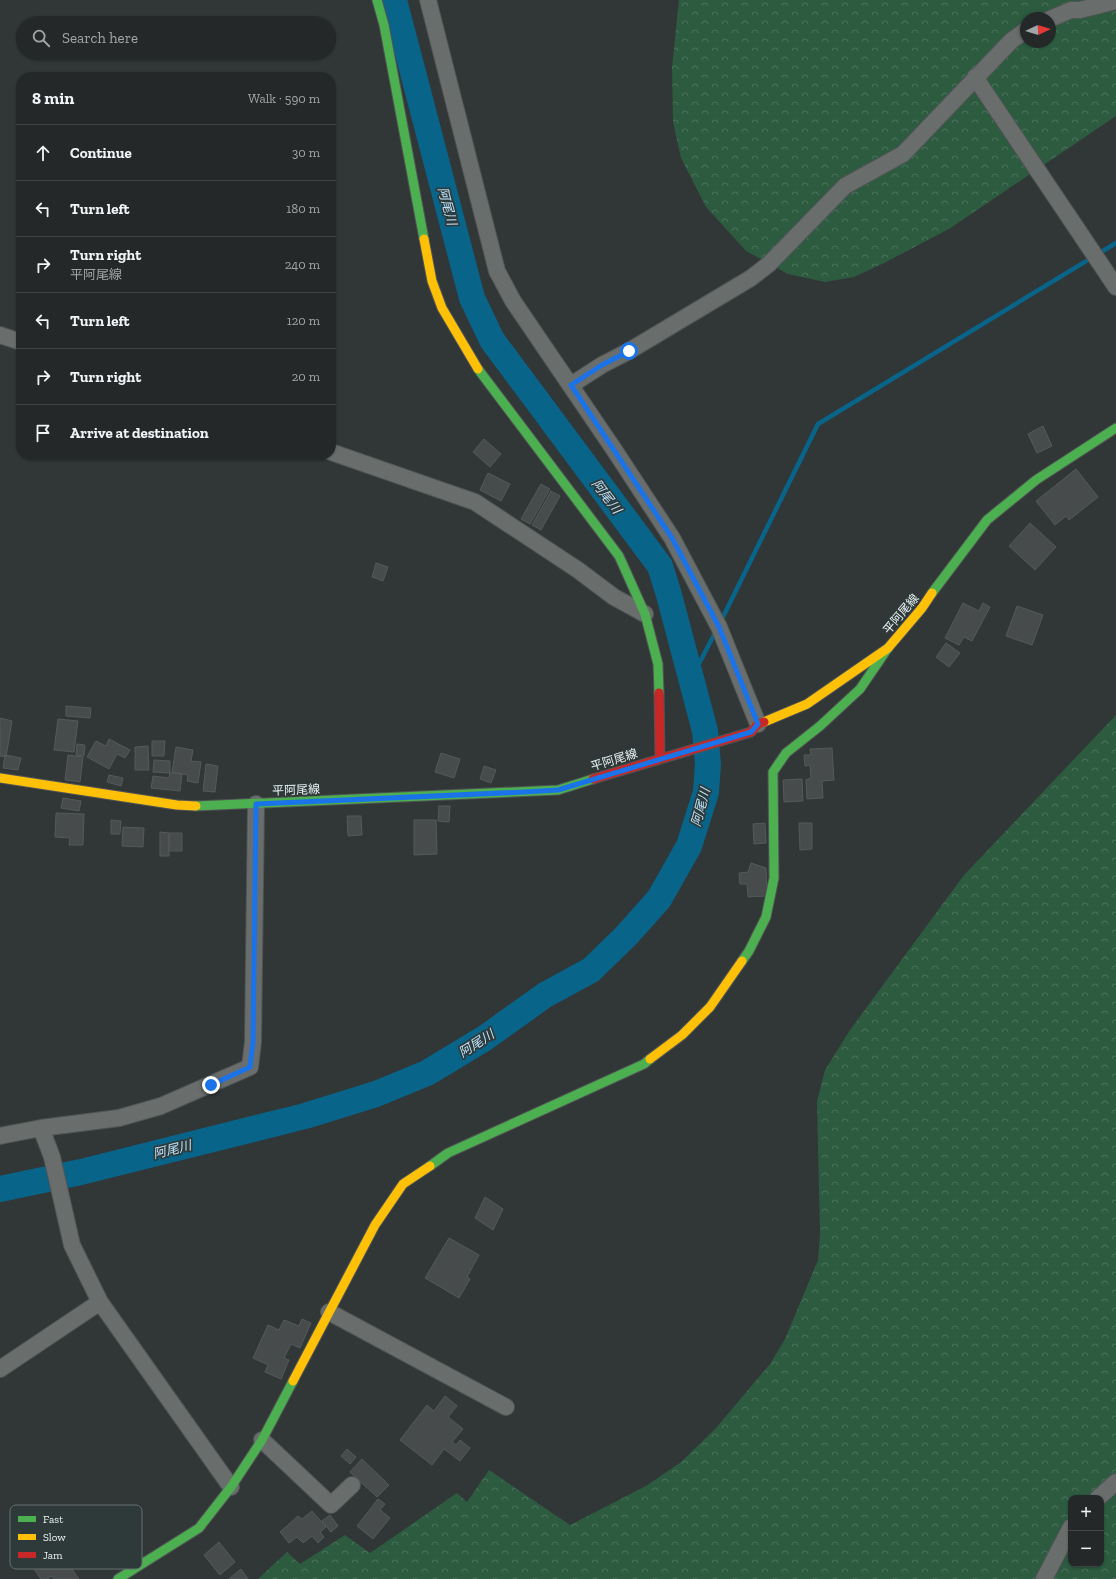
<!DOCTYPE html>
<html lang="en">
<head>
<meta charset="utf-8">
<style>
	body { margin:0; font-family:"Zilla Slab","Noto Sans JP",serif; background:#2d3030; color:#f1f3f6 }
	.controls { position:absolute; right:12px; bottom:12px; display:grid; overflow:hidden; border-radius:8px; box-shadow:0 1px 3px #0004 }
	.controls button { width:36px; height:36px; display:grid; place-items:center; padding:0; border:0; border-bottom:1px solid #424445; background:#252828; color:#f1f3f6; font:20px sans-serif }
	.compass { position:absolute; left:1020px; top:12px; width:36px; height:36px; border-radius:50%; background:#252828; box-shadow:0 1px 3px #0004; rotate:86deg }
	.stop { position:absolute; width:12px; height:12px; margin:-9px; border:3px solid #1a73e8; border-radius:50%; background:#fff }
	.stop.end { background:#1a73e8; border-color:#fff; box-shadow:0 1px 4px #0008 }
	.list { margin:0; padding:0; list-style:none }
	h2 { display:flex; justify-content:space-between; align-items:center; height:52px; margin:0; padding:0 16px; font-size:17px }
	h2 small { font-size:13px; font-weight:400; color:#a3a6a8 }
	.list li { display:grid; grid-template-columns:26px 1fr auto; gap:12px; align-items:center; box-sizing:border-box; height:56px; padding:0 16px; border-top:1px solid #424445 }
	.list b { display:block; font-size:15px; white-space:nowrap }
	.list p { margin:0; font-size:13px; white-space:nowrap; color:#a3a6a8 }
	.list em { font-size:13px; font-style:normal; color:#a3a6a8 }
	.icon { flex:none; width:22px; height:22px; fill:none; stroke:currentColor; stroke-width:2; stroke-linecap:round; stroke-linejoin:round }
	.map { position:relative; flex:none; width:1116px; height:1579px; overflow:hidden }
	.search { position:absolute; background:#252828; box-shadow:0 1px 3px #0004; left:16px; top:16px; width:320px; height:44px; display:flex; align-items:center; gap:10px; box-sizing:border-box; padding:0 14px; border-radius:22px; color:#a3a6a8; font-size:15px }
	.panel { position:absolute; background:#252828; box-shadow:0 1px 3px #0004; left:16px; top:72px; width:320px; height:388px; border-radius:16px }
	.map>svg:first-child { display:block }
	.forest { fill:url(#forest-crowns); fill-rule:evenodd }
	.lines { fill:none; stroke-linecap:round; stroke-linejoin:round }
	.stream { stroke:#09648a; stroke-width:4.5 }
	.river { stroke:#09648a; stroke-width:26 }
	.building { fill:#474b4c; stroke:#545959 }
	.street-casing { stroke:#505454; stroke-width:18 }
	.fast-casing { stroke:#505454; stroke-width:11 }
	.slow-casing { stroke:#505454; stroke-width:11 }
	.jam-casing { stroke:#505454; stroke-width:11 }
	.street { stroke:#696e6d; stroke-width:16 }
	.fast { stroke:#4caf50; stroke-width:9 }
	.slow { stroke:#ffc107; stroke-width:9 }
	.jam { stroke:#c62828; stroke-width:9 }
	.route { stroke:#1a73e8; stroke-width:5 }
	.labels { text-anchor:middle; stroke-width:3.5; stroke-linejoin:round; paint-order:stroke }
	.street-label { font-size:12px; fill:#ebf2f2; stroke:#2e3939 }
	.water-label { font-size:13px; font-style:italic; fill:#bde4fc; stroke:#2e3939 }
	.key { fill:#2e3939; stroke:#677070; stroke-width:1 }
	.key-label { font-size:11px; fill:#ebf2f2 }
</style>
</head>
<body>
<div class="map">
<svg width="1116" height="1579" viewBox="0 0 1116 1579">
	<defs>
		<pattern id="forest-crowns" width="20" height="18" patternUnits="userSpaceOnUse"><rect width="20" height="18" fill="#2c5b40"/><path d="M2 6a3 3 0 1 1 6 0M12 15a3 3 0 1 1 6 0" fill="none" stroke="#4b735c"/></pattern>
	</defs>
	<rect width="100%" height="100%" fill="#313636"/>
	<path class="forest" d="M679,0h437v116l-167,113 -65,34 -30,14 -29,5 -37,-8 -42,-23 -40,-44 -25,-49 -8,-36 -1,-55zM1026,18h24v24h-24z
		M1116,715v864h-858l29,-27 13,12 45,-29 25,18 87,-60 10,9 22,-32 81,55 76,-39 35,-24 35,-34 54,-64 15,-25 33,-79 2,-27 -3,-132 8,-31 25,-40 114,-155zM1071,1498h30v66h-30z"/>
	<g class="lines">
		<path class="stream" d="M721,621l97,-197 298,-181
			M691,679l25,-48"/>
		<path class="river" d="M0,1189l81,-17 224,-56 71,-22 51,-21 58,-35 60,-43 46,-25 35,-34 33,-37 30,-53 17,-54 2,-28 -3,-33 -36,-136 -9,-29 -168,-226 -20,-42 -78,-298"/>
	</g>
	<path class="building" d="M1043,426l9,20 -15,7 -9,-19z
		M484,439l17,15 -11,13 -17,-15z
		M1076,469l22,28 -29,23 -3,-4 -11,9 -19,-24z
		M488,473l22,11 -9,17 -21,-11z
		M541,484l9,5 -20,35 -9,-5z
		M551,491l9,5 -19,34 -9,-5z
		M1030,523l26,24 -21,23 -26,-24z
		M376,563l12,4 -5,14 -11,-4z
		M963,603l16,8 4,-8 7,4 -18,34 -8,-4 -5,8 -14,-7z
		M1017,606l26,9 -11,30 -26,-9z
		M946,643l14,10 -11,14 -13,-10z
		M66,706l25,2 -1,10 -24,-2z
		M0,718l12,3 -6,36 -6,-1z
		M58,719l20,2 -4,31 -20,-2z
		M109,739l21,11 -5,8 -8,-4 -8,15 -22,-12 9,-16 10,5z
		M152,741h13l-1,15h-12z
		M77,744l8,1 -1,11 -8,-1z
		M148,746l1,24h-14v-23z
		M176,747l17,3 -2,11 10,1 -3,21 -11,-2 1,-6 -16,-3z
		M832,748l2,32 -12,1 1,17 -16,1 -1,-19 5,-2 -1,-13 -5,1 -1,-11h7l-1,-6z
		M441,753l19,6 -6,19 -19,-6z
		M5,755l16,3 -3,12 -15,-2z
		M68,755l15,2 -3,25 -15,-2z
		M154,760l16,1v12l-17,-1z
		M206,764l12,2 -3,26 -12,-1z
		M484,766l12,4 -5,13 -11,-4z
		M170,773l12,1 -2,17 -29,-3 2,-12 16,2z
		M109,775l14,3 -2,8 -14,-4z
		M802,779l1,22 -19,1 -1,-22z
		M63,798l18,3 -2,10 -18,-3z
		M439,806h11l-1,16 -11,-1z
		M56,813l28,1 -1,31h-14l1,-7 -15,-1z
		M347,816h14l1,19 -14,1z
		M111,820l10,1 -1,13h-9z
		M414,820h22l1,34 -23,1z
		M765,823l1,20 -12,1 -1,-20z
		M799,823h13v26l-12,1z
		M123,827l21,1 -1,19 -21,-1z
		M160,832l9,1v23h-9z
		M169,833h13v18h-13z
		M751,863l15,5 1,28 -19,1 -1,-13h-7l-1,-11 9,-1z
		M485,1197l18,12 -10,21 -18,-12z
		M449,1238l30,17 -12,22 3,2 -11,19 -34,-20z
		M302,1319l9,4 -11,25 -9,-4 -7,14 5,2 -8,19 -16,-7 3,-7 -15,-7 15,-33 11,5 5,-10 15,6z
		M445,1396l12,10 -9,11 15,12 -11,13 4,3 4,-5 10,8 -10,13 -16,-12 -12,16 -32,-25 27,-35 7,6z
		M347,1449l9,8 -6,7 -9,-8z
		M362,1459l27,26 -12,12 -27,-25z
		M378,1499l7,5 -5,6 10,8 -17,21 -16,-13z
		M312,1511l14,16 -6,5 4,5 -6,6 -6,-7 -9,7 -6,-6 -8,6 -9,-11 18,-16 4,3z
		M330,1515l8,11 -7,6 -9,-11z
		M40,1524l39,55h-25l-2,-3 -5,3h-6l-26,-37z
		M219,1542l16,20 -15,13 -16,-20z
		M241,1569l7,10h-19z"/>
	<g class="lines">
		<defs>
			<path id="street" d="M428,0l69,271 16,30 102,150 57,87 47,89 39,97
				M1050,19l21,-9h9l36,-9
				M975,77l141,210
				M0,335l21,7
				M571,385l31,-20 27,-14 122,-73 18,-14 76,-78 58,-32 108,-113 15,-11
				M331,452l144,50 103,68 36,27 31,17
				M41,1128l11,29 20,88 28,57 131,185
				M0,1136l41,-8 78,-10 42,-12 89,-39 3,-25 3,-238
				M329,1312l177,95
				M0,1369l100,-67
				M262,1440l69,65 21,-20
				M1098,1498l18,-16
				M1044,1579l27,-52"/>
			<path id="fast" d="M377,0l7,25 40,214
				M478,369l141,187 26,58 13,50 1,29
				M932,593l55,-73 49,-40 80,-52
				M196,806l362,-16 35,-11
				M742,961l7,-10 17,-34 8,-39 -1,-106 13,-19 34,-27 40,-37 28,-41
				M430,1166l18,-13 196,-89 6,-5
				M118,1579l81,-51 32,-41 31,-47 31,-59"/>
			<path id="slow" d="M424,239l8,42 10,27 36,61
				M764,722l43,-18 81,-56 34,-40 10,-15
				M0,778l177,27 19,1
				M650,1059l32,-24 28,-28 32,-46
				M293,1381l82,-156 28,-41 27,-18"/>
			<path id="jam" d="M659,693l1,66
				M593,779l158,-47 7,-8 6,-2"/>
		</defs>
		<use href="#street" class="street-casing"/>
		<use href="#fast" class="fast-casing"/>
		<use href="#slow" class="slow-casing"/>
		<use href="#jam" class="jam-casing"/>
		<use href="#street" class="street"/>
		<use href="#fast" class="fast"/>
		<use href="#slow" class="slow"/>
		<use href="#jam" class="jam"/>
	</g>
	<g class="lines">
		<path class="route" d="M211,1085l39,-18 3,-25 3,-238 268,-12 34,-2 193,-58 7,-8 -39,-97 -47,-89 -101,-153 31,-20 27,-14"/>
	</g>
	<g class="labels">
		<g class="street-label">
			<text transform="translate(901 614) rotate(-50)" y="4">平阿尾線</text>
			<text transform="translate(614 760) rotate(-17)" y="4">平阿尾線</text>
			<text transform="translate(296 790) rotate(-2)" y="4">平阿尾線</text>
		</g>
		<g class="water-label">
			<text transform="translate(448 206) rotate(75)" y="5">阿尾川</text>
			<text transform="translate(607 496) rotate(53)" y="5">阿尾川</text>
			<text transform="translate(700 807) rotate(-75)" y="5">阿尾川</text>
			<text transform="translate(476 1043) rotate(-33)" y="5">阿尾川</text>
			<text transform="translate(172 1149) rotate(-14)" y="5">阿尾川</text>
		</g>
	</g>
	<rect x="10" y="1505" width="132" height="64" rx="6" class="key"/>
	<rect x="18" y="1516" width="18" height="6" fill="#4caf50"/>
	<rect x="18" y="1534" width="18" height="6" fill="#ffc107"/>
	<rect x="18" y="1552" width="18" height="6" fill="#c62828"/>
	<g class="key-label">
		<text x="43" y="1523">Fast</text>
		<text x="43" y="1541">Slow</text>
		<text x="43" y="1559">Jam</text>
	</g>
</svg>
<div class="controls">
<button>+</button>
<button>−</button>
</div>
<svg class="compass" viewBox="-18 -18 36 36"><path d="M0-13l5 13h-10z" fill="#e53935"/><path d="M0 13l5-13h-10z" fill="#a3a6a8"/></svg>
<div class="stop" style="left:629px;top:351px"></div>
<div class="stop end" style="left:211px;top:1085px"></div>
<div class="search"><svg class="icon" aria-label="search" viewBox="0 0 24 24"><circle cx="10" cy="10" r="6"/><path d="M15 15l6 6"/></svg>Search here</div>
<section class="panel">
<h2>8 min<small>Walk · 590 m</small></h2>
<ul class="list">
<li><svg class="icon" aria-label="ahead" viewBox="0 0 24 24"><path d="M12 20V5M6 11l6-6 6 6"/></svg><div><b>Continue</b></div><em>30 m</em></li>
<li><svg class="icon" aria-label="left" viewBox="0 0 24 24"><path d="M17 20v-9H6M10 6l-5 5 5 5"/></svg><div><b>Turn left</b></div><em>180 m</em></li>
<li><svg class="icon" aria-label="right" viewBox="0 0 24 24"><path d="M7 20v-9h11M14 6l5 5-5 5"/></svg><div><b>Turn right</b><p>平阿尾線</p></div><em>240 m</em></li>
<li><svg class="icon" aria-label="left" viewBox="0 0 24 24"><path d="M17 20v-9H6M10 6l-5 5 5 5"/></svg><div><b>Turn left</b></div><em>120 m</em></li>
<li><svg class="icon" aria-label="right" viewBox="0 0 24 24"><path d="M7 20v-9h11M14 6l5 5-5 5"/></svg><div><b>Turn right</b></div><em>20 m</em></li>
<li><svg class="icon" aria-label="arrive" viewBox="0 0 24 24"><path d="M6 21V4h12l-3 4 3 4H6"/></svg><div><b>Arrive at destination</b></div></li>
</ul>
</section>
</div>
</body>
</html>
